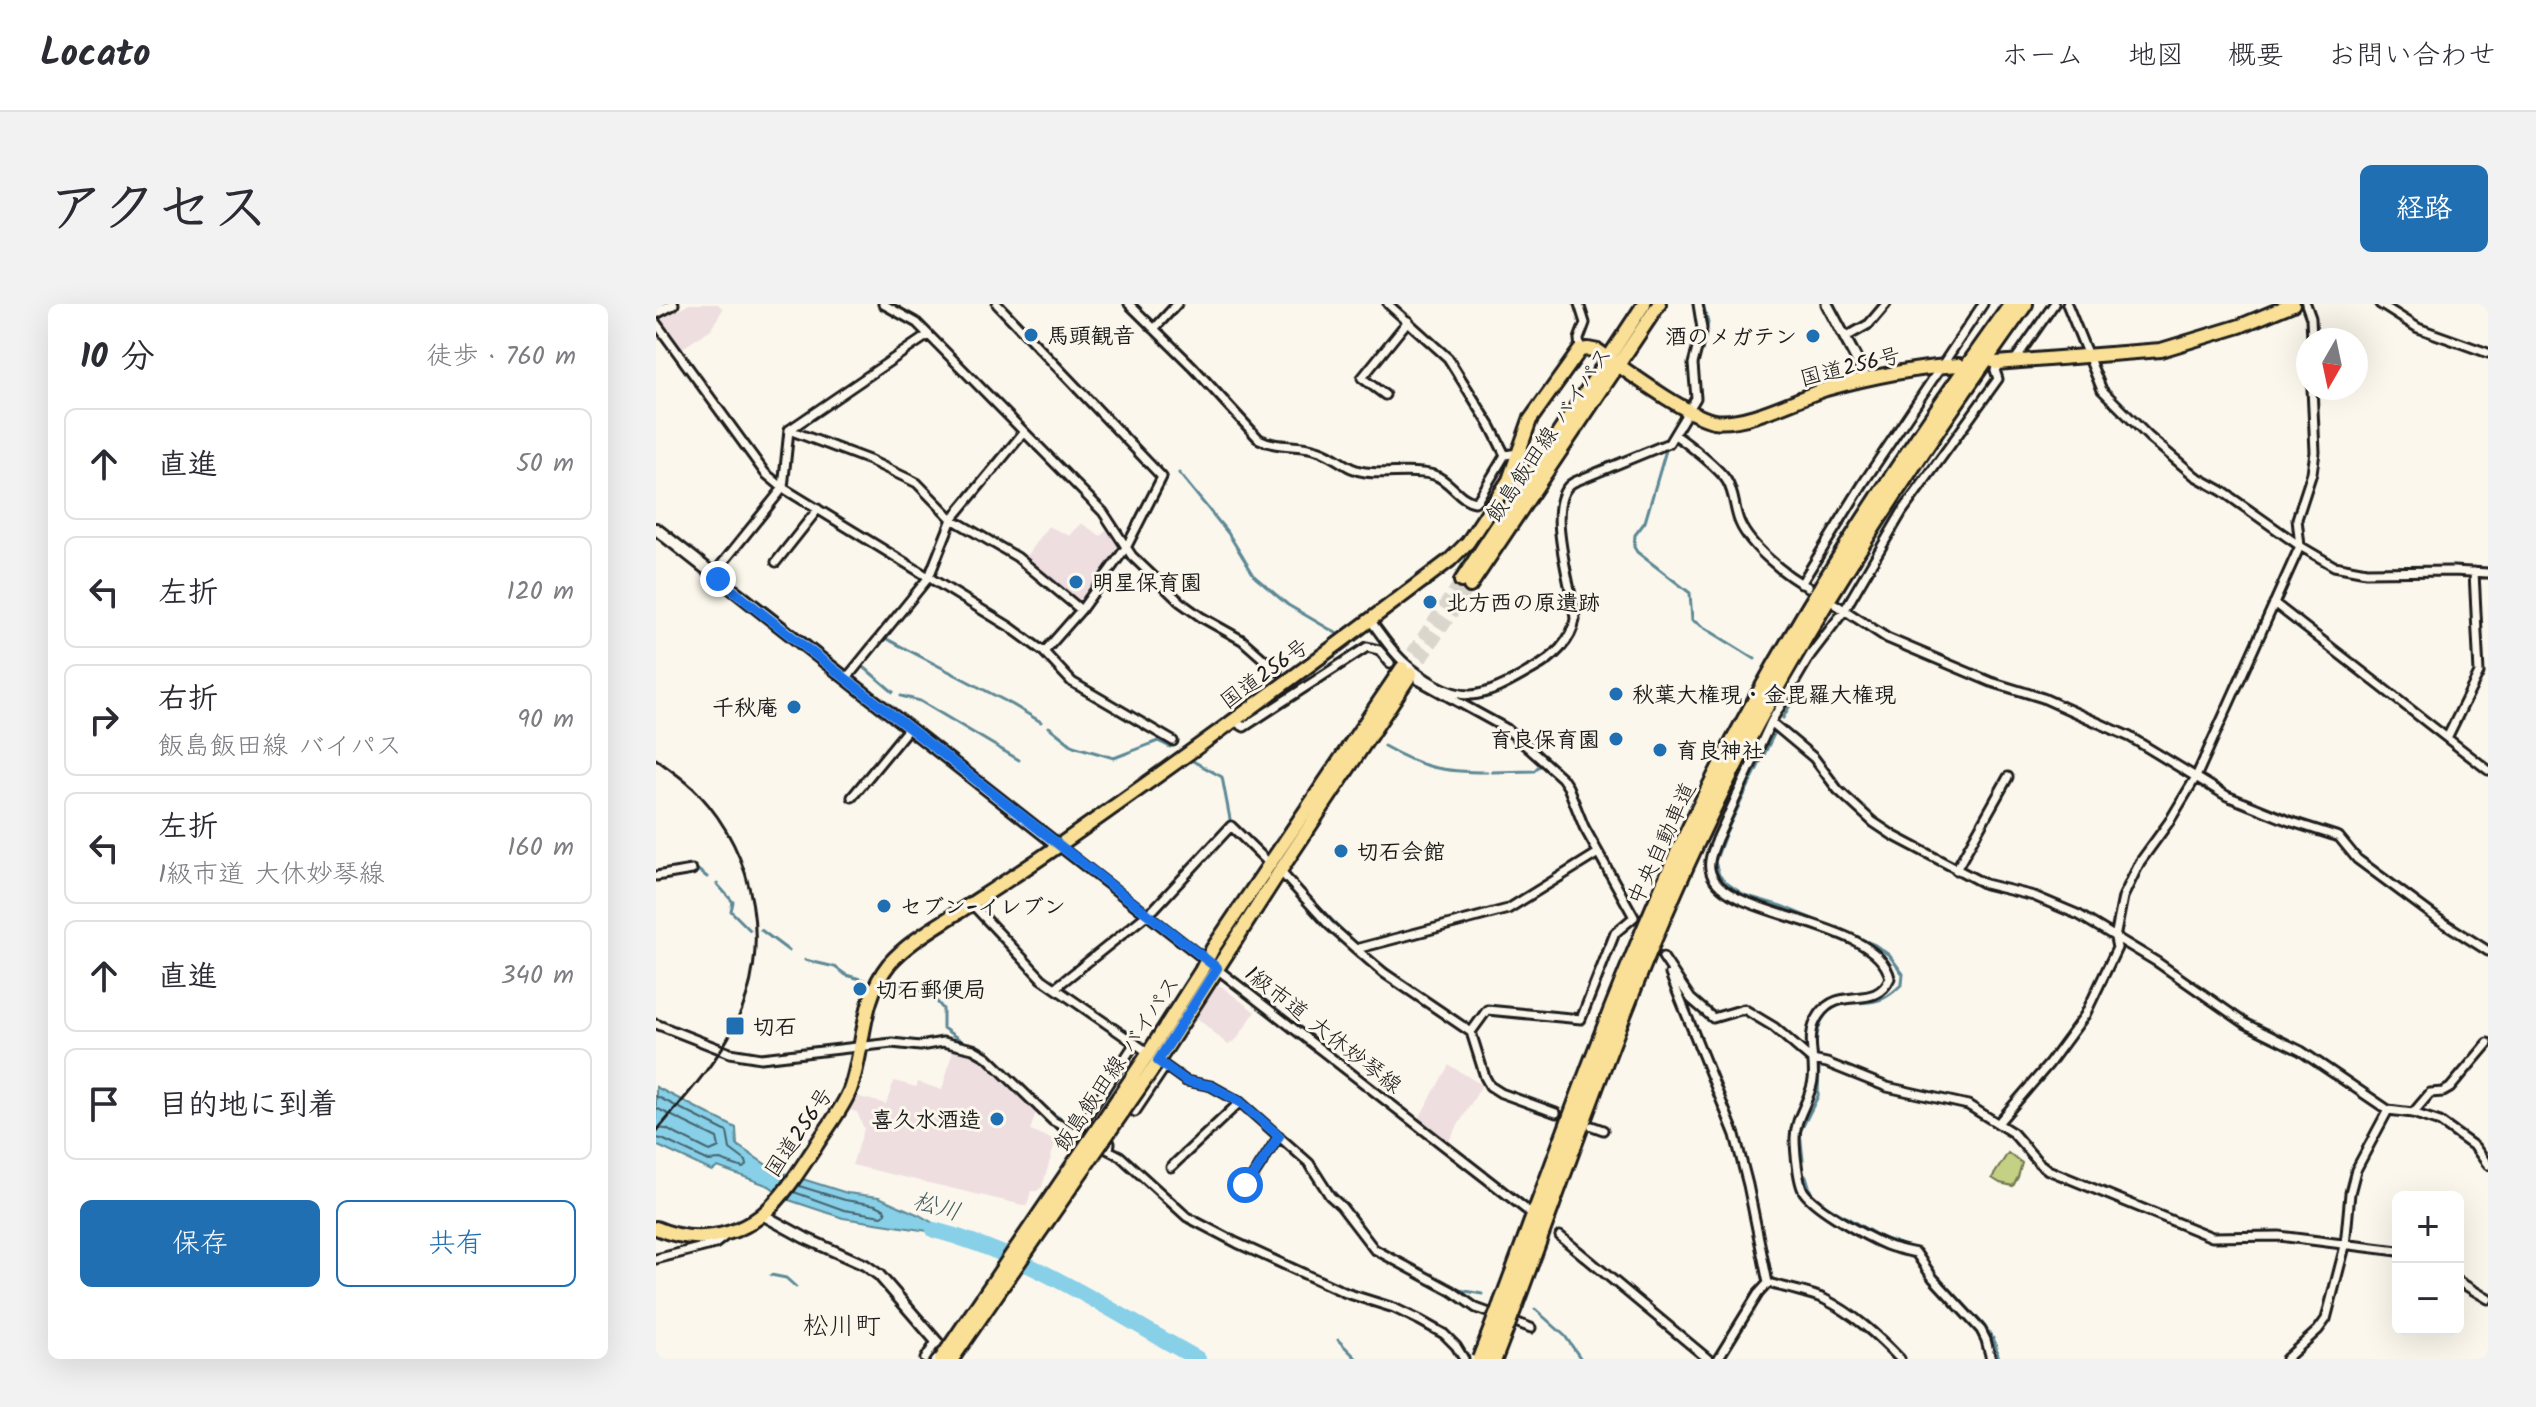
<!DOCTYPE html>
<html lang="ja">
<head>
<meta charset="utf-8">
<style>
	body { margin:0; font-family:Kalam,"Klee One",sans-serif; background:#f2f2f3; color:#2b2b33 }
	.controls { position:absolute; right:24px; bottom:24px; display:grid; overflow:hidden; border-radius:12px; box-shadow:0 8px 32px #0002 }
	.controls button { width:72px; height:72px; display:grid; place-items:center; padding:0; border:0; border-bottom:2px solid #e1e1e2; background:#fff; color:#2b2b33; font:40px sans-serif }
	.compass { position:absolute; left:1640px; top:24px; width:72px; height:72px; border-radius:50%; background:#fff; box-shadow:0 8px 32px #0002; rotate:189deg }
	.stop { position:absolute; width:24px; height:24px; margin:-18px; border:6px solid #1a73e8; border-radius:50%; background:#fff }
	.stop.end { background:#1a73e8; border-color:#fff; box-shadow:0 2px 8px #0008 }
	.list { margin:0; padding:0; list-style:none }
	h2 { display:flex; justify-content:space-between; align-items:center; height:104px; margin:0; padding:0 32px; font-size:34px }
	h2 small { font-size:26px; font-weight:400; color:#7c7c81 }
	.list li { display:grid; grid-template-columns:52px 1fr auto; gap:24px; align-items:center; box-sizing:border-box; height:112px; margin:0 16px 16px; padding:0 16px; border:2px solid #e1e1e2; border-radius:12px }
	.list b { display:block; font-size:30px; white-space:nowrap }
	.list p { margin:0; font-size:26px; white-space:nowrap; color:#7c7c81 }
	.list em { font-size:26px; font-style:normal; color:#7c7c81 }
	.actions { display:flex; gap:16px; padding:24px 32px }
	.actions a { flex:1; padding:18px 0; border:2px solid #1f6fb2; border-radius:12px; text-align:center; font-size:28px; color:#1f6fb2 }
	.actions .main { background:#1f6fb2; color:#fff }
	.icon { flex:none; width:44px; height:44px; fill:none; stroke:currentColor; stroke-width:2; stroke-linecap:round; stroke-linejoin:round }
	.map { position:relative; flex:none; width:1832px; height:1055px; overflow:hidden; border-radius:12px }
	header { display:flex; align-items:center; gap:48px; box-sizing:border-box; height:112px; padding:0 40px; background:#fff; border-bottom:2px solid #e1e1e2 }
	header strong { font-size:38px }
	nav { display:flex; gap:44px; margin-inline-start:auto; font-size:28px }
	.intro { display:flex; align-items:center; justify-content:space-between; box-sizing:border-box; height:192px; padding:0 48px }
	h1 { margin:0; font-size:56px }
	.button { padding:20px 36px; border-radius:12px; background:#1f6fb2; color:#fff; font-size:28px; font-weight:700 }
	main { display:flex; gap:48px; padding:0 48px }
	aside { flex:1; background:#fff; border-radius:12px; box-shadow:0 8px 32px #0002 }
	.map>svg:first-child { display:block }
	.built { fill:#eedee0 }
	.green { fill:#c4d084; stroke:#707650; stroke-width:2 }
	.water { fill:#87d0e8; stroke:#5c8896; stroke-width:2 }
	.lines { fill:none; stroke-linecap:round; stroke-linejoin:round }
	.shore { stroke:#47646e; stroke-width:2 }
	.stream { stroke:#5c8896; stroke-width:3 }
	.river { stroke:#87d0e8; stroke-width:16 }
	.minor-tunnel { stroke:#dad6cd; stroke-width:7; stroke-dasharray:7 3.5; stroke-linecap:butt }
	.primary-tunnel { stroke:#dad6cd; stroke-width:12; stroke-dasharray:12 6; stroke-linecap:butt }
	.minor-casing { stroke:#1c1c1c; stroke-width:13 }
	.tertiary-casing { stroke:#1c1c1c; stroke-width:15 }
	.secondary-casing { stroke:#1c1c1c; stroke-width:16 }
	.primary-casing { stroke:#1c1c1c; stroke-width:18 }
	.trunk-casing { stroke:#1c1c1c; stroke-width:18 }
	.motorway-casing { stroke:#1c1c1c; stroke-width:20 }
	.minor { stroke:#fbf7ec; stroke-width:7 }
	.tertiary { stroke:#fbf7ec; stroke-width:9 }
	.secondary { stroke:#fbf7ec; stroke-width:10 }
	.primary { stroke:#fadf96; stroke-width:12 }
	.trunk { stroke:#fadf96; stroke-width:12 }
	.motorway { stroke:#fadf96; stroke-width:14 }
	.rail { stroke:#1c1c1c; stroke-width:3 }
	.primary-bridge-casing { stroke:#1c1c1c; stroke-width:18; stroke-linecap:butt }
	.motorway-bridge-casing { stroke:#1c1c1c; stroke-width:20; stroke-linecap:butt }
	.primary-bridge { stroke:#fadf96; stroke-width:12 }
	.motorway-bridge { stroke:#fadf96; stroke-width:14 }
	.route { stroke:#1a73e8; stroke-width:10 }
	.poi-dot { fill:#1f6fb2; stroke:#fbf7ec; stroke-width:3 }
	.labels { text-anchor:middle; stroke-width:6; stroke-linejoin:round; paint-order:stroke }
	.poi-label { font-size:22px; font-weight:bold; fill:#1c1c1c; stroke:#fbf7ec; text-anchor:start }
	.street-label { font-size:22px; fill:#1c1c1c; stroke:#fbf7ec }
	.water-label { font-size:24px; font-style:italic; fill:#415b63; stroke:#fbf7ec }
	.quarter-label { font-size:26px; fill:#1c1c1c; stroke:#fbf7ec }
</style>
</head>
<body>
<header>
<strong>Locato</strong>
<nav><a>ホーム</a><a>地図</a><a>概要</a><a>お問い合わせ</a></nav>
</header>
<div class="intro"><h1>アクセス</h1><a class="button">経路</a></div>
<main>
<aside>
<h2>10 分<small>徒歩 · 760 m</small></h2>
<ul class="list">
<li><svg class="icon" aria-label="ahead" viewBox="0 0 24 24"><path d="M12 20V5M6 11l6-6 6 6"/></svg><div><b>直進</b></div><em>50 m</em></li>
<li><svg class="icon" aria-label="left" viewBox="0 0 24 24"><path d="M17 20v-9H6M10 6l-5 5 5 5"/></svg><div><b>左折</b></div><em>120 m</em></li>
<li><svg class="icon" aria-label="right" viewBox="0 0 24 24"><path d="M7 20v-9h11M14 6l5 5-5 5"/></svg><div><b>右折</b><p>飯島飯田線 バイパス</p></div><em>90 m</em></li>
<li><svg class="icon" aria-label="left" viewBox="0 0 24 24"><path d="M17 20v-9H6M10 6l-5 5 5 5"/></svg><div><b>左折</b><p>1級市道 大休妙琴線</p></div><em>160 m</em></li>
<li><svg class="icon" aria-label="ahead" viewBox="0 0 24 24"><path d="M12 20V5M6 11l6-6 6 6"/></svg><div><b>直進</b></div><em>340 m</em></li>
<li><svg class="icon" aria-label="arrive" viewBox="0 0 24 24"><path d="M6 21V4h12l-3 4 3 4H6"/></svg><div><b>目的地に到着</b></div></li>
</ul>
<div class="actions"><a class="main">保存</a><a>共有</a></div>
</aside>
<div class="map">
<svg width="1832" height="1055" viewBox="0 0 1832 1055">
	<rect width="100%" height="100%" fill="#fbf7ec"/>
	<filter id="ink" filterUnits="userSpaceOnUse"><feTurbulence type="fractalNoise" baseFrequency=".0125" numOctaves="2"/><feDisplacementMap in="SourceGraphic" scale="16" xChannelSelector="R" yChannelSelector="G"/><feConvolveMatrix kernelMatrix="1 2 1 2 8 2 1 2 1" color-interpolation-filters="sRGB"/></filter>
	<g filter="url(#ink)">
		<path class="built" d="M33,0h29l5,5 -12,20 -31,21 -20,-29z
			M425,219l20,13 9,-10 14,21 -42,59 -56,-48 22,-32 22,10z
			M559,682h6l34,26 -18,27 -9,6 -32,-28z
			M298,743l18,5 17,12 32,31 15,17 -6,19 26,9 -14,47 -5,4h-6l-4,15 -175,-41 12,-36 -7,-17 -12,-3 7,-14 34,9 8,-23 22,6 2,-5 24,8z
			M793,761l33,20 -35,59 -29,-24z"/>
		<path class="green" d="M1352,849l14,10 -4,14 -5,9 -13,-3 -8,-5z"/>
		<path class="water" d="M0,783l80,41 1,17 37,25 73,23 32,4 40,18 35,20 -111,-17 -54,-18 -20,-14 -51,-19 -6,4 -56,-26z"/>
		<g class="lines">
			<path class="shore" d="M0,792l71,36 3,17 16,12 1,4 -4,3 -23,-8 -11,1 -47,-22 -6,-1
				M0,804l61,30 2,9 -9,4 -44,-22 -10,-1
				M138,888l50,18 38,6 4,-3 -2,-4 -8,-4 -31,-5 -46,-14"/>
			<path class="stream" d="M1046,47l6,-28 -5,-19
				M1010,146l-21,72 -10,13 -1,12 3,5 53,41 2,27 63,39
				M523,169l49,60 27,44 33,28 48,28
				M231,335l126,66 28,17
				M209,364l28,24
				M245,392l19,5 99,59
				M1127,414l17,-31
				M393,423l24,19 41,12 44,-17 12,6
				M1118,430l-48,98 -11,30 4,13 6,7 19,13 37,11 94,39 14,10 14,19 -1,10c-6,6 -13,12 -20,15 -10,5 -21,3 -32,4 -28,3 -36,26 -33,51
				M728,442c39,22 58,26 103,26
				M535,456l31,17 8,42
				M836,468l42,-1 7,-7
				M20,564l18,-1 13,10
				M0,568l6,-2
				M61,580l16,18 -2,9 19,19
				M648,588l54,54
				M105,626l28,21
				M710,649l52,39
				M149,656l30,7 11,8 18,5
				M374,657l23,22
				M232,677c21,4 42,9 55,28v19l23,16
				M404,683l46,31
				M469,726l15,10
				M813,735l13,42 16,14
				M514,760l21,15
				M390,805l27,18
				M1147,856l-3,-28 18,-36 1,-29
				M663,868l24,32
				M1150,872l5,17 14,12 57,33 36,12 20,27 45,47 11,16 5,19
				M115,971l15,3 10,9
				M798,985l28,5
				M879,1005l30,27 16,23
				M682,1036l19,19"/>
			<path class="river" d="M278,926c96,25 178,82 264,129"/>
			<path class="minor-tunnel" d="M449,787l30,21"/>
			<path class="primary-tunnel" d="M746,364l59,-87
				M755,370l59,-88"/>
			<defs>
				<path id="minor" d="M227,0l34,19 186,189 29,44 48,46 21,15 41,23 35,31
					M341,0l165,173 -35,69 -46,64 -37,42
					M473,0l64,63 66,72c19,10 42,4 61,12 17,6 27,19 45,21 22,3 47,-3 69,3 16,5 25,25 41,27l4,-4 26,-43 13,-2
					M732,0l60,54 43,69 14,28
					M923,0l6,19 -6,16 1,11
					M1411,0l35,86 47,47 46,39 27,15 78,55 34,20 32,6 87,-1 35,2
					M1650,0l5,14 1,22
					M1724,0l38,24 70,25
					M0,19l109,150 18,15 227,139 34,25 28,30 101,59
					M498,25l23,-25
					M1190,33l23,-13 17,-20
					M1359,56l39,-56
					M729,91l-23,-17 46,-57
					M133,126l80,30 48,23 35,36 65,38 64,53
					M1019,131c12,8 45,34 52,46 8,13 7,29 13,42 10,23 46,53 68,64
					M120,258l42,-53
					M57,271l70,-87 6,-58 139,-95
					M1145,280l63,-102 119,-178
					M1618,299l214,167
					M1179,300l52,34 104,44 52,16 87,39 97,59 62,25 50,16 18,22 81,60 50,32
					M714,316c11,14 21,31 35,43 16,14 44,33 66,32 21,-1 44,-16 62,-26 19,-10 39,-28 42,-50 -2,-31 -34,-120 -1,-137l95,-39 27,-45 -3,-34 9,-35 -4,-25
					M190,375l83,-102 23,-58 72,-87
					M762,376l89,49 55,49 6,9 16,40 50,90 -19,16 -34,86 -94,-9 -16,22
					M576,416l12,7 123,-80 12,3 11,13
					M1115,418l43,36 24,32 35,32 21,14 91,48 49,12 45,19 78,47 89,62 55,27 87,59 25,3 27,9 35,25 13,18
					M1791,434l32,-65 -5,-101
					M196,493l56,-68
					M403,542l469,365
					M1300,566l52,-93
					M624,567l49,54 27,24 28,24 87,59 14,45 5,9 11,7 55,20
					M0,572l36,-6
					M316,600l70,75 107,74
					M700,645l152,-40 90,-56
					M1007,653l28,42 22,19 31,-9 30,18 38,33 15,3 60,24 81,18 45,28 26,30 9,7 164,67 67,-1 119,15
					M1014,670l65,161 13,50 20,98
					M399,684l99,-79 77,-83 39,38
					M0,720l74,29 31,5 131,-15 28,3 23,-4 30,7 14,8 66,64 67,35 67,61 50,26 109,50 48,15 25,12 25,14 12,12 8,13
					M502,757l28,20 25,5 29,16 69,61 21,33 11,10 33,43 78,42 24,17 22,8
					M479,808l30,-45
					M1757,809l17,-20 13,-1 7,-4 38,-45
					M1343,818l50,-58 36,-49 32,-67 -2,-10 8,-41 17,-35 29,-40 27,-45 104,-231 -3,-27 15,-46 3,-21 -3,-64
					M936,822l11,4
					M453,846l1,-7 -26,-22 1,-2 50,-76
					M515,863l69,-65
					M589,881l3,-1 31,-48
					M904,932l148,123
					M0,955l59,-15 9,-7
					M1802,977l30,18
					M1112,979c18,5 39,9 56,16 30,15 53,36 76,60
					M854,1016l21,8
					M269,1055l11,-17
					M1062,1055l40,-65 10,-11
					M1335,1055l-5,-19 -5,-10 -48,-52 -17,-25c-9,-2 -20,-4 -30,-8 -19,-8 -70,-36 -82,-53 -6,-8 -9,-43 -9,-54 0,-21 15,-37 18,-58 3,-23 -9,-44 6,-65 21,-31 56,-3 71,-37 -14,-62 -172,-58 -180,-109 -2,-10 4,-21 7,-30l54,-117 40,-68 33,-43 58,-99 96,-133 -3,-9 5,-7
					M1630,1055l32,-29 8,-11 19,-73 5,-53 6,-23 32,-60"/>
				<path id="tertiary" d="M1171,0l40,75
					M0,9l17,-9
					M107,911l42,23 60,27 14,10 70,81"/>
				<path id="secondary" d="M0,225l403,317"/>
				<path id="primary" d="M805,277l183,-277
					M814,282l189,-282
					M490,753l55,-86 12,-23 189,-280
					M500,760l124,-193 131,-197"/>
				<path id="trunk" d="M1340,59l165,-13 79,-24 53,-22
					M0,924c14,6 31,10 47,9 59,-3 82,-45 112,-90 11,-18 27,-37 35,-57 15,-41 10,-90 39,-126 18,-21 45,-36 68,-51 37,-24 75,-48 111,-74 129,-90 256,-184 382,-279l18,-18 41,-62 21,-60 50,-70 8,-1 10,2c26,18 89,65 116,70 32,5 81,-22 112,-32 43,-12 88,-21 133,-24"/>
				<path id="motorway" d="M846,998c61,-162 117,-327 192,-483 88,-183 200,-351 318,-515
					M859,1001c60,-161 116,-326 191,-482 88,-184 201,-354 319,-519"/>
			</defs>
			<use href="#minor" class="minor-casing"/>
			<use href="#tertiary" class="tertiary-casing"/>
			<use href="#secondary" class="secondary-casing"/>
			<use href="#primary" class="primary-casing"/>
			<use href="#trunk" class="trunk-casing"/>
			<use href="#motorway" class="motorway-casing"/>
			<use href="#minor" class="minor"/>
			<use href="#tertiary" class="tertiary"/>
			<use href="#secondary" class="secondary"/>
			<use href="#primary" class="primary"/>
			<use href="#trunk" class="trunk"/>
			<use href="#motorway" class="motorway"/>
			<path class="rail" d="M0,455c14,11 30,21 42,34 58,61 75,157 37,232 -19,39 -51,73 -79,107"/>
			<defs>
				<path id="primary-bridge" d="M285,1055l205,-302
					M296,1055l204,-295"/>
				<path id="motorway-bridge" d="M824,1055l22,-57
					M838,1055l21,-54"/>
			</defs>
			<use href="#primary-bridge" class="primary-bridge-casing"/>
			<use href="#motorway-bridge" class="motorway-bridge-casing"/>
			<use href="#primary-bridge" class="primary-bridge"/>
			<use href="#motorway-bridge" class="motorway-bridge"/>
		</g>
	</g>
	<g class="lines" filter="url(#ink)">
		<path class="route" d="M62,275l499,389 -59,93 28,20 25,5 29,16 39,34 -31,48 -3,1"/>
	</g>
	<g class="poi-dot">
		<circle cx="375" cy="31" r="8"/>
		<circle cx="1157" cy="32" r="8"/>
		<circle cx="420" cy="278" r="8"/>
		<circle cx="774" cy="298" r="8"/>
		<circle cx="960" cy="390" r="8"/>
		<circle cx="138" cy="403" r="8"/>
		<circle cx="960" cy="435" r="8"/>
		<circle cx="1004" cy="446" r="8"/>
		<circle cx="685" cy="547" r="8"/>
		<circle cx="228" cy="602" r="8"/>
		<circle cx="204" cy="685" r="8"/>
		<rect x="69" y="712" width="20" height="20" rx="4"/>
		<circle cx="341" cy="815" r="8"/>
	</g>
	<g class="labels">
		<g class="poi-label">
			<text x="391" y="39">馬頭観音</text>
			<text x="1141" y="40" text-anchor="end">酒のメガテン</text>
			<text x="436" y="286">明星保育園</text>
			<text x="790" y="306">北方西の原遺跡</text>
			<text x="976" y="398">秋葉大権現・金毘羅大権現</text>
			<text x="122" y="411" text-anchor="end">千秋庵</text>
			<text x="944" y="443" text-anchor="end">育良保育園</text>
			<text x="1020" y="454">育良神社</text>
			<text x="701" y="555">切石会館</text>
			<text x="244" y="610">セブン-イレブン</text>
			<text x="220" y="693">切石郵便局</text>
			<text x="97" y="730">切石</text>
			<text x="325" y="823" text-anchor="end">喜久水酒造</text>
		</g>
		<g class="street-label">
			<text transform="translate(1194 62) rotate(-14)" y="8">国道256号</text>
			<text transform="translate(892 130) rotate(-56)" y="8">飯島飯田線 バイパス</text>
			<text transform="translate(608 369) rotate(-36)" y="8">国道256号</text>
			<text transform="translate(1005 539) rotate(-65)" y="8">中央自動車道</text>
			<text transform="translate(668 725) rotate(38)" y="8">1級市道 大休妙琴線</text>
			<text transform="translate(460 759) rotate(-56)" y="8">飯島飯田線 バイパス</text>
			<text transform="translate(142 828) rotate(-56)" y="8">国道256号</text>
		</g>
		<g class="water-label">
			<text transform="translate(281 902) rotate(16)" y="8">松川</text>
		</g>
		<g class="quarter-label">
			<text x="186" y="1030">松川町</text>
		</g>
	</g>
</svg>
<div class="controls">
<button>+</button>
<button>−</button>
</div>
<svg class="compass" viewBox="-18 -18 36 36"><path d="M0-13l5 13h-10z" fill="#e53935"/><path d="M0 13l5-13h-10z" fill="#7c7c81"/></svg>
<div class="stop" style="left:589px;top:881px"></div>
<div class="stop end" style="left:62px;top:275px"></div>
</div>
</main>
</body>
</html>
